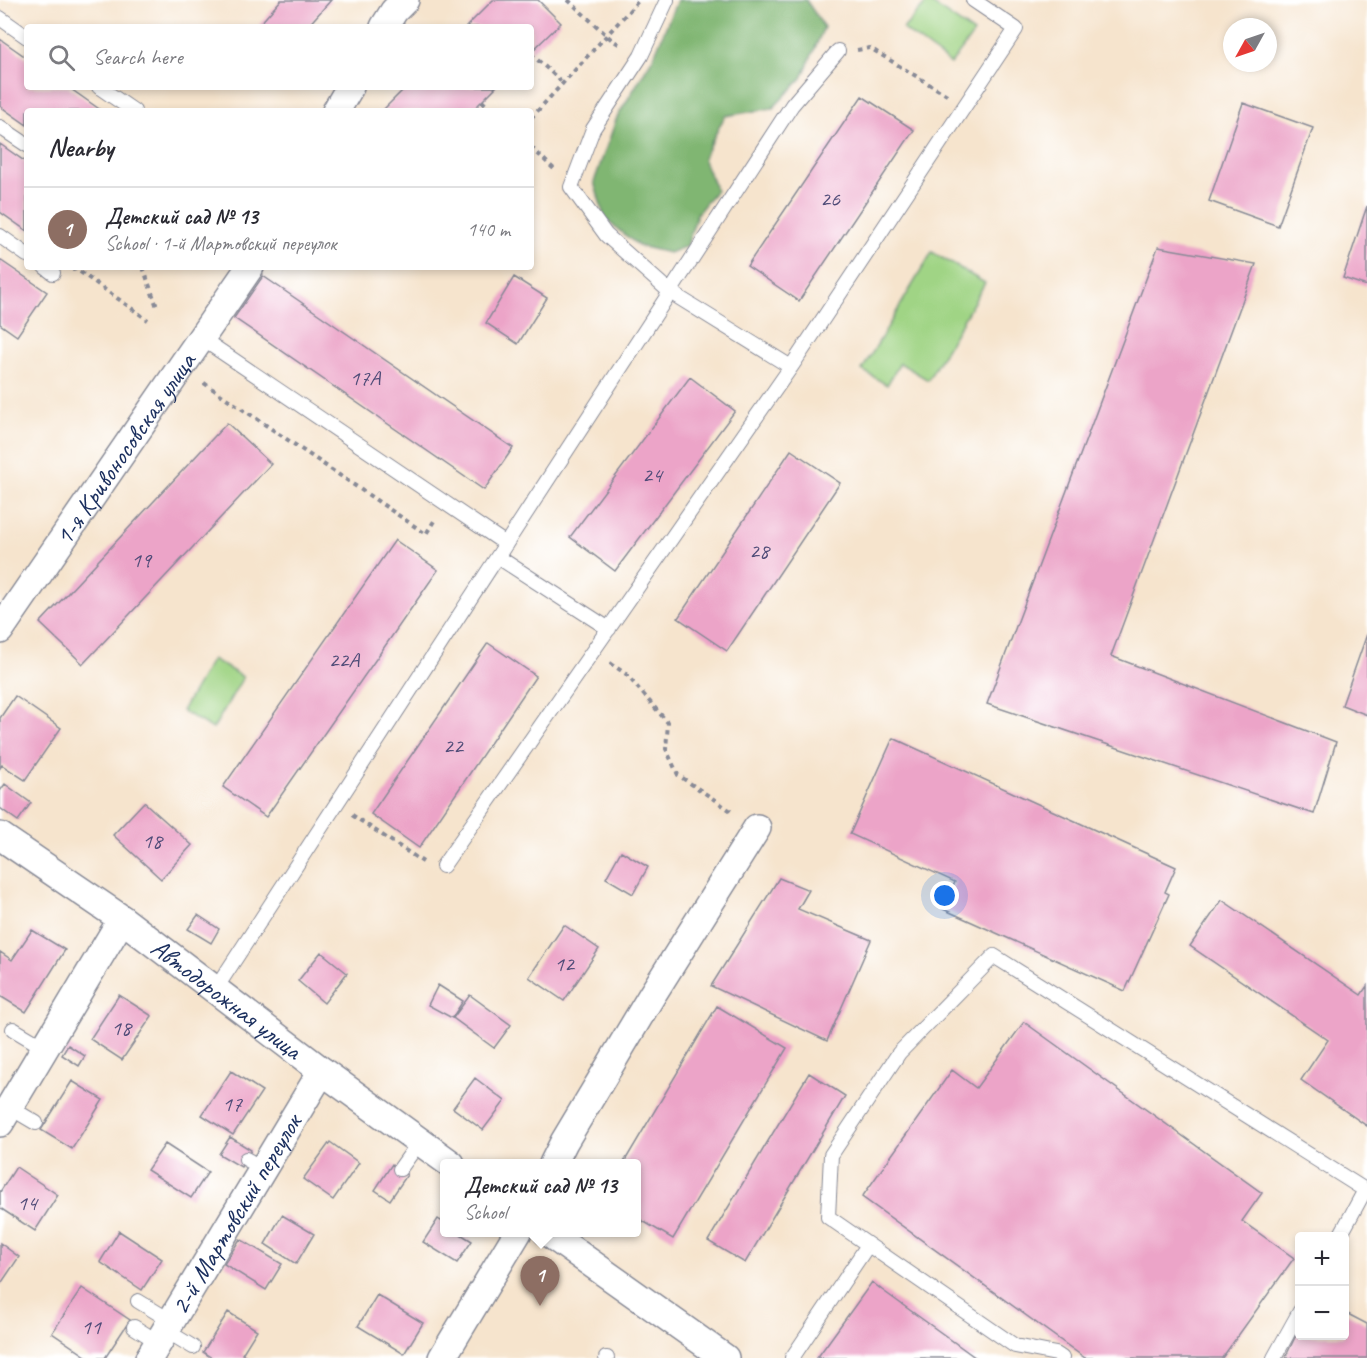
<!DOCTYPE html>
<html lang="en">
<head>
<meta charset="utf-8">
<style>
	body { margin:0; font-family:Caveat,sans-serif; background:#f2f2f3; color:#2b2b33 }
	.controls { position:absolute; right:18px; bottom:18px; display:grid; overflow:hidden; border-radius:6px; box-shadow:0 3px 9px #0003 }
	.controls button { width:54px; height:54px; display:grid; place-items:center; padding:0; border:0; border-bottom:2px solid #e1e1e2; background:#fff; color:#2b2b33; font:30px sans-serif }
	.compass { position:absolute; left:1223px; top:18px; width:54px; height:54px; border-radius:50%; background:#fff; box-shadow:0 3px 9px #0003; rotate:230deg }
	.you { position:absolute; left:945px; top:896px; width:21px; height:21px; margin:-15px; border:4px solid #fff; border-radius:50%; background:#1a73e8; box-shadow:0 0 0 9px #1a73e833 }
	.badge { display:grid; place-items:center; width:39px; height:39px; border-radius:50%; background:#1f6fb2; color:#fff; font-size:20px; font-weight:700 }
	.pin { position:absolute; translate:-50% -50px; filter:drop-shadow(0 2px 3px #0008) }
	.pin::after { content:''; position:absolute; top:32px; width:21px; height:18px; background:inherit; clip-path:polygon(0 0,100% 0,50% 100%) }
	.popup { position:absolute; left:440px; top:1159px; width:201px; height:78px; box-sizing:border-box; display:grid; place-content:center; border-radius:6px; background:#fff; filter:drop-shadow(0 2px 4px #0005); font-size:20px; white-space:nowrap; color:#7c7c81 }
	.popup b { font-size:22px; color:#2b2b33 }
	.popup::after { content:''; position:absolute; left:50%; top:100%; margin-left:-12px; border:12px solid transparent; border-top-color:#fff }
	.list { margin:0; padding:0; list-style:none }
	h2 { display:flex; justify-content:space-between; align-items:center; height:78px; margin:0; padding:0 24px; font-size:26px }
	h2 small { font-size:20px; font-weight:400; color:#7c7c81 }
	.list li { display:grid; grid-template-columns:39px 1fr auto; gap:18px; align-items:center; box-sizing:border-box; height:84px; padding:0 24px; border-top:2px solid #e1e1e2 }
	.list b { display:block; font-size:22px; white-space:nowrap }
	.list p { margin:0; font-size:20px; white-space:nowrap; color:#7c7c81 }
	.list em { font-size:20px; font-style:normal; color:#7c7c81 }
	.icon { flex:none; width:33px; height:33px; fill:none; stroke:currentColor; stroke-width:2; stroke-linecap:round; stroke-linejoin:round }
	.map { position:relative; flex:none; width:1367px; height:1358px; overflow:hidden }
	.search { position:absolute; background:#fff; box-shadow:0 3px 9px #0003; left:24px; top:24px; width:510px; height:66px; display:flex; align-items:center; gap:15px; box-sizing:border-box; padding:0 21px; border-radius:6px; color:#7c7c81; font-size:22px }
	.panel { position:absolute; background:#fff; box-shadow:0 3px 9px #0003; left:24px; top:108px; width:510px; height:162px; border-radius:6px }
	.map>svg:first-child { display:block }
	.green { fill:#a0d485; stroke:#5e8272; stroke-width:1.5 }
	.forest { fill:#80b672; stroke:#4e7268; stroke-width:1.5 }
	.building { fill:#eca4c8 }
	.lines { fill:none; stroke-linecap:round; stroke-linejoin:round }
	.service-casing { stroke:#888a96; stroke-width:16 }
	.minor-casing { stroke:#888a96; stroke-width:30 }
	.path { stroke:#888a96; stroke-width:4; stroke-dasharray:4.5 4.5; stroke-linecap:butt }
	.service { stroke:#fff; stroke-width:14 }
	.minor { stroke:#fff; stroke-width:27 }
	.labels { text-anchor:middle; stroke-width:4.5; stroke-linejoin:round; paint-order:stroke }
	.number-label { font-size:22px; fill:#4f4c78 }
	.street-label { font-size:26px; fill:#1b2f5e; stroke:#fff }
</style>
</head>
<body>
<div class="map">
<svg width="1367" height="1358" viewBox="0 0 1367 1358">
	<rect width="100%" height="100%" fill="#fff"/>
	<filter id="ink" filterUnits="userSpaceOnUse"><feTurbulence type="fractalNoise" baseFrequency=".0167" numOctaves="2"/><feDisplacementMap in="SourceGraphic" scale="12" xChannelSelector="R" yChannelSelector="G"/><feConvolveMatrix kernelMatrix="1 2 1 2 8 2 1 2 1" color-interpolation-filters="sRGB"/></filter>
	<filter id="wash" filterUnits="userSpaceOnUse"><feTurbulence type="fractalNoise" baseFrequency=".008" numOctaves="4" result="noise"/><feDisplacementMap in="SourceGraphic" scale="24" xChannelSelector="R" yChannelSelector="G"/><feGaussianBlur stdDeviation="1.35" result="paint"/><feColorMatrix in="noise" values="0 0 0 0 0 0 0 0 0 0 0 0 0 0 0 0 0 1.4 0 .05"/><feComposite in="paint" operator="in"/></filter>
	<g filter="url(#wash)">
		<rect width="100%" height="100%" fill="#f6e4cd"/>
		<path class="green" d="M928,1l46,32 -23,31 -48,-35z
			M932,252l53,31 -57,97 -28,-17 -13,22 -25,-15z
			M212,659l31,18 -30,52 -31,-18z"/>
		<path class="forest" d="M677,0h129l18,27 -22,51 -29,30 -48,8 -22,42 13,32 -19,24 -10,32 -18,7 -30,-7 -34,-27 -11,-37 23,-65 37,-61z"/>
		<g id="blocks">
			<path class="building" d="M281,0h50l-24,27h-46l-2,-2z
				M493,0h45l23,23 -30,29v-25h-65z
				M0,39l27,19v29h41l34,24h-75v14l-27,-19z
				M406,87h90l-24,24h-90z
				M862,96l52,34 -115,171 -52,-35z
				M1243,103l70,25 -35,98 -69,-25z
				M0,144l27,19v68l-27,-19z
				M1367,206v80l-24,-8z
				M1158,247l98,17 -145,392 225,86 -22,72 -327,-110z
				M0,260l47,32 -30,44 -17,-12z
				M263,276l250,172 -29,42 -250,-172z
				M514,277l33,21 -29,46 -32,-21z
				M690,377l45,34 -120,160 -45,-34z
				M227,423l44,41 -188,200 -43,-41z
				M791,450l49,33 -113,168 -49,-33z
				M395,540l43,30 -172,247 -43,-30z
				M1367,634v81l-25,-10z
				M488,643l48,33 -117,172 -48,-34z
				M15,696l46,32 -36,52 -23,-15 -2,3v-50z
				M893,738l283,129 -11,25 4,2 -44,97 -182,-82 12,-27 -105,-48z
				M5,784l26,19 -13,18 -18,-13v-17z
				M144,802l48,43 -31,34 -48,-44z
				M621,851l27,16 -15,27 -27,-16z
				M779,878l30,12 -11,19 73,31 -44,101 -116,-55z
				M1222,900l139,95 6,-9v140l-66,-46 27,-40 -138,-94z
				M198,915l21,14 -8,14 -23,-14z
				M564,925l35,24 -35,52 -35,-24z
				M32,930l33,20 -39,62 -26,-16v-44l12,8z
				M321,952l26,21 -23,30 -26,-22z
				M438,985l25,16 -11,17 -24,-13z
				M119,995l33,21 -30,44 -32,-21z
				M470,995l41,30 -17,23 -41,-30z
				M717,1006l70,42 -114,191 -37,-22v-53h-13z
				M1024,1022l238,171 -20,28 52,37 -72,100h-137l-223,-161 90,-127 24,18z
				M68,1045l17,11 -6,10 -17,-11z
				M231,1071l31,20 -29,44 -31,-20z
				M809,1073l36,23 -100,167 -37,-22z
				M475,1078l30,23 -22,29 -30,-22z
				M72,1081l31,19 -31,49 -31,-19z
				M230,1137l21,13 -10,17 -22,-13z
				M330,1142l29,21 -26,37 -30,-21z
				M165,1144l43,28 -17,26 -44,-28z
				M392,1164l15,11 -17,25 -15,-10z
				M16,1167l42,28 -23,36 -35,-23v-16z
				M282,1215l32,19 -18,30 -31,-20z
				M438,1219l6,4v10h15l13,8 -15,22 -34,-21z
				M119,1231l43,28 -20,31 -42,-28z
				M240,1239l42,25 -16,26 -42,-26z
				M0,1243l19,14 -19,28z
				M872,1282l10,8 94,68h-159z
				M82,1288l48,32 -25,38h-16l-37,-25z
				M377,1295l46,28 -19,31 -46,-28z
				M228,1312l29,18 -15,24 6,4h-36l-9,-6z
				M1344,1312l23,12v34h-82l14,-29 1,7h44z"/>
		</g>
	</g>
	<g filter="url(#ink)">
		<use href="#blocks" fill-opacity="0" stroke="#888a96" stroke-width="1.5"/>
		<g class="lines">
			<defs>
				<path id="service" d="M0,18l27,19
					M99,87l35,24
					M0,127l27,18
					M0,236l27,19
					M45,267l8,6
					M201,338l305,206
					M791,367l225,-338 -43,-29
					M498,557l111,72
					M443,866l348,-499 -121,-75 -64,-57 -35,-48 22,-58 48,-73 26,-56
					M215,990l577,-885 46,-54
					M13,1029l32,19
					M9,1107l27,16
					M246,1159l16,9
					M400,1169l20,-28
					M1340,1236l25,-46 2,1
					M138,1301l33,20
					M134,1327l24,15
					M165,1330l28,17
					M606,1358h1
					M792,1358l76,-113
					M1062,1358l-6,-4 -41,-8 -187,-129 3,-62 68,-102 95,-97 371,234
					M1274,1358l26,-47"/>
				<g id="minor">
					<path d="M384,27l10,-16 11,-11"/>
					<path d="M336,111l14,-24"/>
					<path id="s1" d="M0,630l250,-363"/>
					<path id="s2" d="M0,836l122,83 200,152 129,93"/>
					<path d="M0,1123l122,-204"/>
					<path d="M553,1164l11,-22 88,-147 105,-167"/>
					<path d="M547,1232l178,126"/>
					<path id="s3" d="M149,1358l173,-287"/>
					<path d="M442,1358l76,-126"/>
				</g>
			</defs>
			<use href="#service" class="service-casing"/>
			<use href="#minor" class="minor-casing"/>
			<path class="path" d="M568,0l44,40 10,6
				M857,50l13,-2 77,47
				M531,54l32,29
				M482,101l10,10
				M531,118l108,-118
				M531,147l25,24
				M143,267l14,40
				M72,270l4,-1 72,51
				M204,383l222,151 8,-13
				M610,663l16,11 42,49 -2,26 12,26 56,38
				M352,815l71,47"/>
			<use href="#service" class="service"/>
			<use href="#minor" class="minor"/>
		</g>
	</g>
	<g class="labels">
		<g class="number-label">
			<text x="830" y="206">26</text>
			<text x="365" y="385">17А</text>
			<text x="652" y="482">24</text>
			<text x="759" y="558">28</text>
			<text x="141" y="567">19</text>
			<text x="344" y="667">22А</text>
			<text x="453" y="753">22</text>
			<text x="152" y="848">18</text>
			<text x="564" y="971">12</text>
			<text x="121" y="1035">18</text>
			<text x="232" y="1111">17</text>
			<text x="27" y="1210">14</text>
			<text x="91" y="1334">11</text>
		</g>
		<g class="street-label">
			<text dy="9" stroke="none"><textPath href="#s1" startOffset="220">1-я Кривоносовская улица</textPath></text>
			<text dy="9" stroke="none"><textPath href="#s2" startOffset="279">Автодорожная улица</textPath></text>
			<text dy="9" stroke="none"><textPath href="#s3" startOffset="168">2-й Мартовский переулок</textPath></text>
		</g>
	</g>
</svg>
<div class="controls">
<button>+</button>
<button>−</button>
</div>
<svg class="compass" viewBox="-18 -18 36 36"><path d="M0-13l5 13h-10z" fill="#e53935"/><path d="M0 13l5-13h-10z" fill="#7c7c81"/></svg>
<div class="you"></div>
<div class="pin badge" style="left:540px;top:1306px;background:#8d6e63">1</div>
<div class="popup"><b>Детский сад № 13</b>School</div>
<div class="search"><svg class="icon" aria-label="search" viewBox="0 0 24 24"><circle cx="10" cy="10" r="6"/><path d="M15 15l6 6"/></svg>Search here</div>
<section class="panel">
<h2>Nearby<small></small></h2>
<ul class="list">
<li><span class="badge" style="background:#8d6e63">1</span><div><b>Детский сад № 13</b><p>School · 1-й Мартовский переулок</p></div><em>140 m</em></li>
</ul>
</section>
</div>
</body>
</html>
